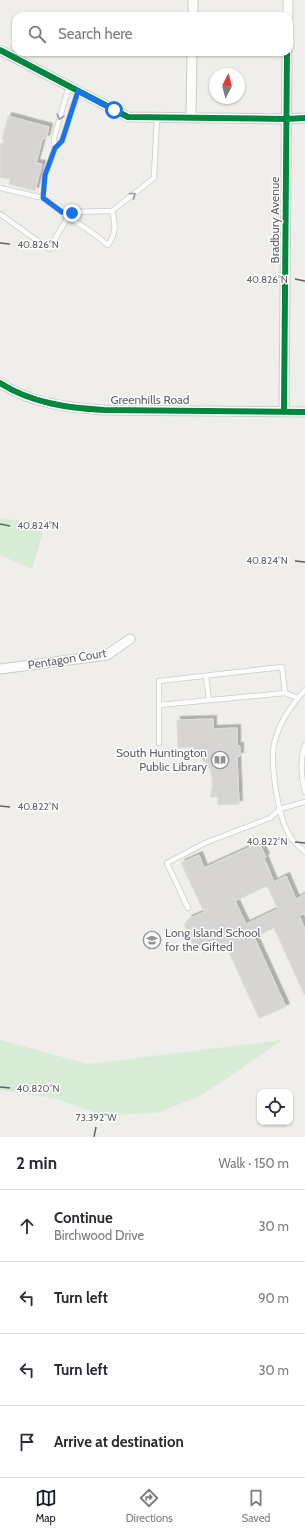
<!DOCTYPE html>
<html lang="en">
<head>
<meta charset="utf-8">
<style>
	body { margin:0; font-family:Cabin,sans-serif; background:#f7f7f7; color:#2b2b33 }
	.controls { position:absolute; right:12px; bottom:12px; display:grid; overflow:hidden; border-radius:8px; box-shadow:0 1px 3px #0004 }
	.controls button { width:36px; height:36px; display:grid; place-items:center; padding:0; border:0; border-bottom:1px solid #e1e1e2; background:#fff; color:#2b2b33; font:20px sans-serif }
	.compass { position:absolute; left:209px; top:68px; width:36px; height:36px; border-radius:50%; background:#fff; box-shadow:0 1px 3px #0004; rotate:7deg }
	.stop { position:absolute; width:12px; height:12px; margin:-9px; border:3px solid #1a73e8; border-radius:50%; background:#fff }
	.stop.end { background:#1a73e8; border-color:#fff; box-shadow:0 1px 4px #0008 }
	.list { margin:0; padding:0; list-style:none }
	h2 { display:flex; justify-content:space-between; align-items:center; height:52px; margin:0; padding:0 16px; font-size:17px }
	h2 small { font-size:13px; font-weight:400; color:#7c7c81 }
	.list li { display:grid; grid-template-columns:26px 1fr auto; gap:12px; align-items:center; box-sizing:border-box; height:72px; padding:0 16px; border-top:1px solid #e1e1e2 }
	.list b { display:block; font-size:15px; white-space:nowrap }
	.list p { margin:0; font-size:13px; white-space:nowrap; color:#7c7c81 }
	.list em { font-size:13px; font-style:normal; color:#7c7c81 }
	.icon { flex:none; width:22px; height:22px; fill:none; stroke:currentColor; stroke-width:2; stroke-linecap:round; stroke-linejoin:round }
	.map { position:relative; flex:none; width:305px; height:1137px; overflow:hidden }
	.search { position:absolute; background:#fff; box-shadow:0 1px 3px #0004; left:12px; right:12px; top:12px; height:44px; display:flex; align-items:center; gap:10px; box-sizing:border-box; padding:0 14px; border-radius:12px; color:#7c7c81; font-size:15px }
	.sheet { height:340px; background:#fff }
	nav { display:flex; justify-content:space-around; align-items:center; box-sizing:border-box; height:56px; border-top:1px solid #e1e1e2; background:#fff; font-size:11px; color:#7c7c81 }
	nav a { display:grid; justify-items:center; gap:2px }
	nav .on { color:#111827 }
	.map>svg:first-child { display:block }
	.green { fill:#d8ebd6 }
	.building { fill:#d6d5d3; stroke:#deddd9; fill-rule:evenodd; filter:url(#shadow) }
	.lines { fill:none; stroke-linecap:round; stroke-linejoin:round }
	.service-casing { stroke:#cbcccc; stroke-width:6 }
	.minor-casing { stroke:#cbcccc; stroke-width:11 }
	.service { stroke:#fdfcfc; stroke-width:4.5 }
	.minor { stroke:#fdfcfc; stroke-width:9 }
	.cycleway-casing { stroke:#fff; stroke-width:8 }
	.cycleway { stroke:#00873e; stroke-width:6 }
	.oneway { stroke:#96999c }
	.route { stroke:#1a73e8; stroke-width:5 }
	.ticks { fill:none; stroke:#5f6368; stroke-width:1.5 }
	.labels { text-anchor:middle; stroke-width:3; stroke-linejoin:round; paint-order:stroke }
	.street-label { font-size:12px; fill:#5f6368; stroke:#fff }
	.poi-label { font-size:12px; fill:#5f6368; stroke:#fff; text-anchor:end }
	.ticks-label { font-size:10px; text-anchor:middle; fill:#5f6368; stroke:#fff; stroke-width:3; stroke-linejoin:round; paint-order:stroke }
</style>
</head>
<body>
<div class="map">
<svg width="305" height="1137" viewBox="0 0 305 1137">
	<defs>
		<filter id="shadow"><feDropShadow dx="3.5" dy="-3.5" stdDeviation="0" flood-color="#0004"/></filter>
	</defs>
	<rect width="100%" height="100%" fill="#efeeea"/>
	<path class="green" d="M0,518l45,7 -13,44 -32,-14z
		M0,1040l88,24 194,-24 -47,33 -35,23 -43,17 -55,2 -45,-16 -57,-9z"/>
	<path class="building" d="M8,116l41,11 -3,12 -3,-1 -7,25 6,1 -7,27 -26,-7 1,-5 -10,-2v-31l1,-3 2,1 1,-5h-2z
		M213,719v10l24,-1v18h3v10h-3l2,48 -21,1v-8h-8l2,-9v-9l-2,-10 -5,-7 -5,-5 -7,-1v-9l-15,1 -1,-28z
		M259,843l7,14 -2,1 10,24 12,-6 10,23 9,-5v19l-6,3 6,13v65h-1l-30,-66 -20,9 32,70 -27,11 -34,-74 -21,9 -2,-4 -6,3 -12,-28 5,-3 -1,-2 16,-7 -23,-49 18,-8 5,13zM267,886l11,23 -32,15 -11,-23z"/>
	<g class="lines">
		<defs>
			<path id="service" d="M55,148l7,-7 16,-50
				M0,188l43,10 2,-23 10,-27 -1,-10 15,-52
				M43,198l19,14 50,-1 42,-33 3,-61
				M0,214l49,35 19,-32 22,14 18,14c8,-11 8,-21 4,-34
				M206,676l3,24
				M305,690c-13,14 -25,32 -30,50 -6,21 3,78 15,96 3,6 10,11 15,16
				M159,705l126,-12
				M159,743v-62l123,-14 3,26 13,5
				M305,745c-5,14 -4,33 0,47
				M188,908l-21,-45 38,-20 65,-25 10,-9 25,-7"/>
			<path id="minor" d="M193,16v-16
				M288,16v-16
				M0,50l128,67 158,2 19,-1
				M191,117l1,-65
				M0,383c31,20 68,25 104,27l201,2
				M284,412l3,-360
				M0,669l107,-14 23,-16"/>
		</defs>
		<use href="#service" class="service-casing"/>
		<use href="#minor" class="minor-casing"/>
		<use href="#service" class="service"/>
		<use href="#minor" class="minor"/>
		<defs>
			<path id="cycleway" d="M0,50l128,67 158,2 19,-1
				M0,383c31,20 68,25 104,27l201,2
				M284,412l3,-360"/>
		</defs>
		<use href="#cycleway" class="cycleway-casing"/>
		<use href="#cycleway" class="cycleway"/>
	</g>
	<defs><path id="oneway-chevron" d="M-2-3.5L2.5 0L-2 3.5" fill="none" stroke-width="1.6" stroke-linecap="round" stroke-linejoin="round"/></defs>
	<g class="oneway">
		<use href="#oneway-chevron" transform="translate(60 117) rotate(106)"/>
		<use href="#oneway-chevron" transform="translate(133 195) rotate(-39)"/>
	</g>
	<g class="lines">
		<path class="route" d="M72,213l-10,-1 -19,-14 2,-23 10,-27 7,-7 16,-50 36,19"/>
	</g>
	<path class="ticks" d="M0,243l10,1M295,279l10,2M0,524l10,2M295,561l10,1M0,806l10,1M295,842l10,1M0,1087l10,1M94,1137l2,-10"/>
	<defs>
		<symbol id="library-ring" viewBox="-11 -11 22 22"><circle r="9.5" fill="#fff" stroke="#919496" stroke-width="1.5"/><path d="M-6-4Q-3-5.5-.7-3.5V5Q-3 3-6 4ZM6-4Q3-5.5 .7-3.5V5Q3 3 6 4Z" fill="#919496"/></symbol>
		<symbol id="school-ring" viewBox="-11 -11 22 22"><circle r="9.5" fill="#fff" stroke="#919496" stroke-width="1.5"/><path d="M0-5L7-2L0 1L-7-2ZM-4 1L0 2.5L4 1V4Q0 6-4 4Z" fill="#919496"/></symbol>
	</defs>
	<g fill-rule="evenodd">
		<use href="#library-ring" x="210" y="750" width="20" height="20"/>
		<use href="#school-ring" x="142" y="930" width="20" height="20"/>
	</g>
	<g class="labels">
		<g class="street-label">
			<text transform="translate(275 220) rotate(-90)" y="4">Bradbury Avenue</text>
			<text x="150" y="404">Greenhills Road</text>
			<text transform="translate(67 659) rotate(-9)" y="4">Pentagon Court</text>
		</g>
		<g class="poi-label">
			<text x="207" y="757">South Huntington<tspan x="207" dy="14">Public Library</tspan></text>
			<text x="165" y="937" text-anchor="start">Long Island School<tspan x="165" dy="14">for the Gifted</tspan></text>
		</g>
	</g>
	<g class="ticks-label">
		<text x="38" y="248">40.826°N</text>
		<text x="267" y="283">40.826°N</text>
		<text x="38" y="529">40.824°N</text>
		<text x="267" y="564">40.824°N</text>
		<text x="38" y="810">40.822°N</text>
		<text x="267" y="845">40.822°N</text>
		<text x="38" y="1092">40.820°N</text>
		<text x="96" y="1121">73.392°W</text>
	</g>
</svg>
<div class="controls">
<button><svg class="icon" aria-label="locate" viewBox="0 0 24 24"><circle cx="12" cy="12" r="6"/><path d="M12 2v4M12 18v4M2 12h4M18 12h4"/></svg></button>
</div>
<svg class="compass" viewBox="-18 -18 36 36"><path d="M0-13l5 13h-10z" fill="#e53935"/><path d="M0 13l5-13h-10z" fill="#7c7c81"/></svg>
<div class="stop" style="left:114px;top:110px"></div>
<div class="stop end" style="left:72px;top:213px"></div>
<div class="search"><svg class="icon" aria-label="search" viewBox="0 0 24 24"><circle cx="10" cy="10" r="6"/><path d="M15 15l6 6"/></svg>Search here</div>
</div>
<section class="sheet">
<h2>2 min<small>Walk · 150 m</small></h2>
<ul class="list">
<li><svg class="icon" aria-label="ahead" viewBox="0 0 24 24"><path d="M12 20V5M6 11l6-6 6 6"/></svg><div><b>Continue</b><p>Birchwood Drive</p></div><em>30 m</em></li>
<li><svg class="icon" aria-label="left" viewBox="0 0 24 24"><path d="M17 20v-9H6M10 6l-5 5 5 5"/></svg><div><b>Turn left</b></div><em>90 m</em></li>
<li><svg class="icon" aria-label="left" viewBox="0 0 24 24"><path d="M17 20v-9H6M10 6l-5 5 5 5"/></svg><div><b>Turn left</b></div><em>30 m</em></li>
<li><svg class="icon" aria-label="arrive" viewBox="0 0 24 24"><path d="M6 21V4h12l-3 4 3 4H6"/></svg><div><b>Arrive at destination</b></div></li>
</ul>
</section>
<nav>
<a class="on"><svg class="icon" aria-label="map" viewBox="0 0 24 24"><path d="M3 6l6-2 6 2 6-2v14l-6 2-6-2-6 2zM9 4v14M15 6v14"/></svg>Map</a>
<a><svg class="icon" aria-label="directions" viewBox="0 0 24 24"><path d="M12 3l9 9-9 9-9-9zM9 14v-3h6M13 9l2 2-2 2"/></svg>Directions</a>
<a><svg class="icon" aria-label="saved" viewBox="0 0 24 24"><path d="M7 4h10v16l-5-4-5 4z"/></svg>Saved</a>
</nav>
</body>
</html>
